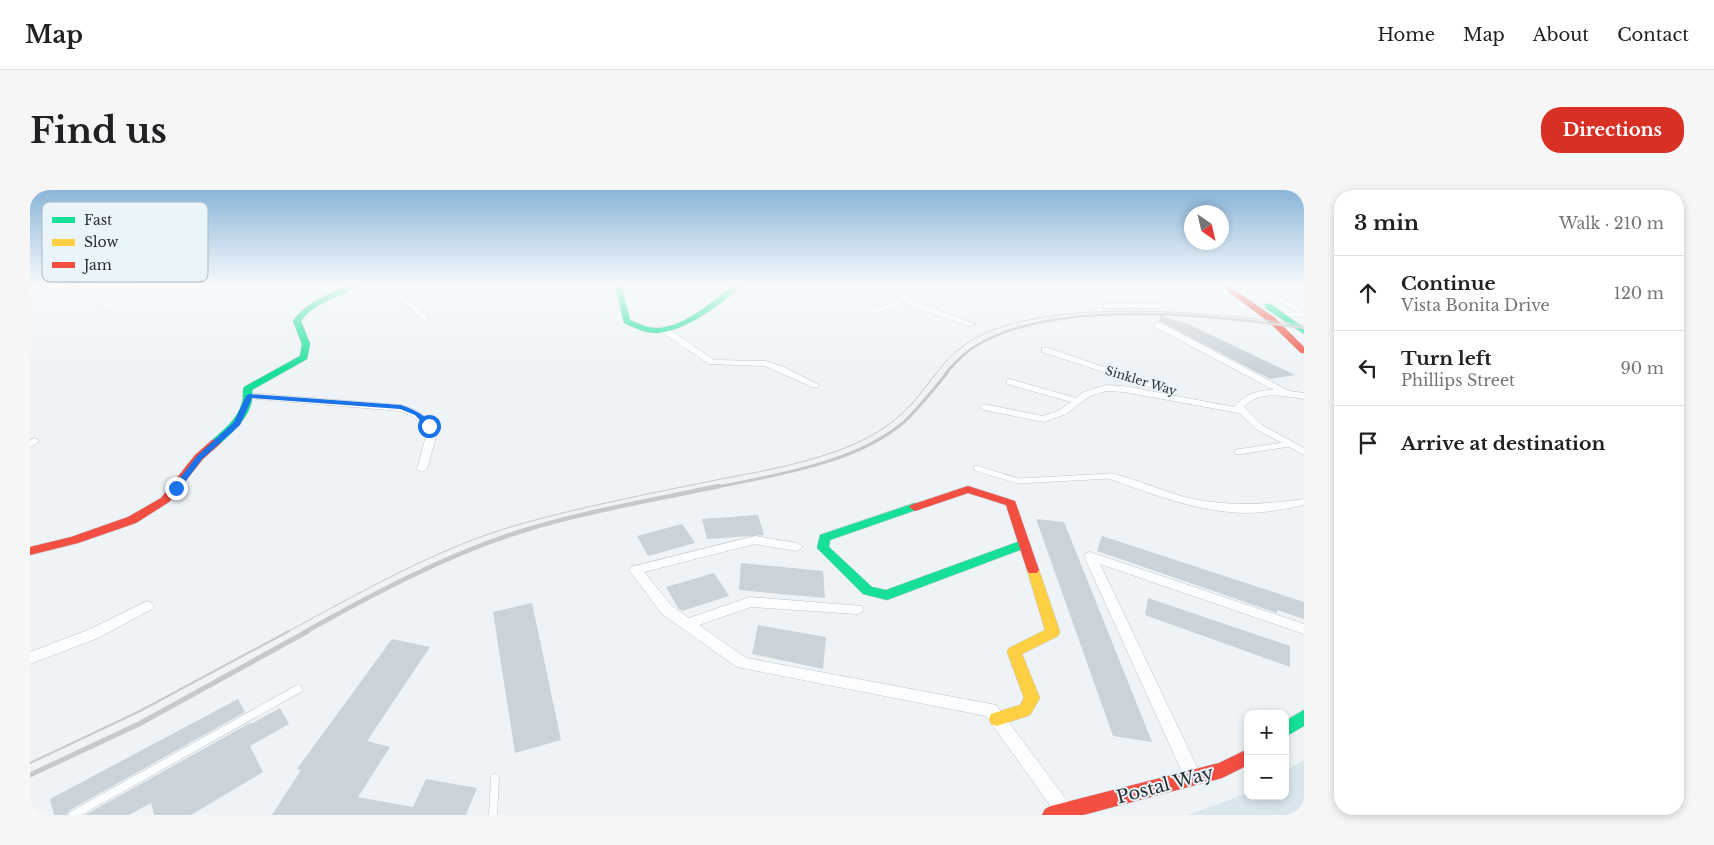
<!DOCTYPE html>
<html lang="en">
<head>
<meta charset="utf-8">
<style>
	body { margin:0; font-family:"Libre Baskerville",serif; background:#f6f6f6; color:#202124 }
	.controls { position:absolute; right:15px; bottom:15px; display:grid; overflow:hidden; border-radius:10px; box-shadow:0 2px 8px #0003 }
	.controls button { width:45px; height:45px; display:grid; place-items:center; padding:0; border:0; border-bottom:1px solid #e0e0e0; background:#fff; color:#202124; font:25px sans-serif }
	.compass { position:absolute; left:1154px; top:15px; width:45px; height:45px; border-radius:50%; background:#fff; box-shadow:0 2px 8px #0003; rotate:146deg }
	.stop { position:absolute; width:15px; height:15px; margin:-11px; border:4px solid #1a73e8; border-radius:50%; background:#fff }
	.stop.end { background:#1a73e8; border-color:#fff; box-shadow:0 1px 5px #0008 }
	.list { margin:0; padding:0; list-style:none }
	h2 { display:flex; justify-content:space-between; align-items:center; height:65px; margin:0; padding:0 20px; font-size:21px }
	h2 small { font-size:16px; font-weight:400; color:#757577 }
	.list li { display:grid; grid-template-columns:32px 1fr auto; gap:15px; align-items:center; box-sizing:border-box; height:75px; padding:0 20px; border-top:1px solid #e0e0e0 }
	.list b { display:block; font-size:19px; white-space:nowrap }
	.list p { margin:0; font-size:16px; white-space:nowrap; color:#757577 }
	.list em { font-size:16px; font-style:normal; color:#757577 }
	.icon { flex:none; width:28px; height:28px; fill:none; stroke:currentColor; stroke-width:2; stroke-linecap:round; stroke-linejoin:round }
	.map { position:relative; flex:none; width:1274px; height:625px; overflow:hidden; border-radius:20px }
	header { display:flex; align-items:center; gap:30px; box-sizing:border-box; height:70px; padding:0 25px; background:#fff; border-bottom:1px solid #e0e0e0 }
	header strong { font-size:24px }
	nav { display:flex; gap:28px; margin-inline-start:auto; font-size:18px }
	.intro { display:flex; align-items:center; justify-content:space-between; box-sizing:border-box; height:120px; padding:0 30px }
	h1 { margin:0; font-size:35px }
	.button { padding:12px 22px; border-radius:20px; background:#d93025; color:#fff; font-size:18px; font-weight:700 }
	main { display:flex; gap:30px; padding:0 30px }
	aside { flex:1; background:#fff; border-radius:20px; box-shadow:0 2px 8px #0003 }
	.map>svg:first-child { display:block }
	.built { fill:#dae6ee }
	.building { fill:#cad3d9 }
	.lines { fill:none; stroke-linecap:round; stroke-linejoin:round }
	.lane-far2-casing { stroke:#c0c5c8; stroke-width:4.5 }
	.lane-far1-casing { stroke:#c0c5c8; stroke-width:6 }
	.lane-casing { stroke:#c0c5c8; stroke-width:9 }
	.street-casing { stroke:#c0c5c8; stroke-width:1 }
	.fast-casing { stroke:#c0c5c8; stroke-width:1 }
	.slow-casing { stroke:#c0c5c8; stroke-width:1 }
	.jam-casing { stroke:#c0c5c8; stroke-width:1 }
	.lane-far2 { stroke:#fcfdfe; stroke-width:4 }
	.lane-far1 { stroke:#fcfdfe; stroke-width:5 }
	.lane { stroke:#fcfdfe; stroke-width:8 }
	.street { fill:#fcfdfe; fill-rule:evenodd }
	.fast { fill:#16e098; fill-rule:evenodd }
	.slow { fill:#ffcf43; fill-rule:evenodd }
	.jam { fill:#f24e42; fill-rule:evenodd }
	.tram-far1 { stroke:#c7c8ca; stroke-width:1 }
	.tram { stroke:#c7c8ca; stroke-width:2 }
	.rail-far3 { stroke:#c7c8ca; stroke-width:2.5 }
	.rail-far2 { stroke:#c7c8ca; stroke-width:3 }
	.rail-far1 { stroke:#c7c8ca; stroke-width:4.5 }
	.rail { stroke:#c7c8ca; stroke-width:5 }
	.route { fill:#1a73e8 }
	.labels { text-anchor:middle; stroke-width:4; stroke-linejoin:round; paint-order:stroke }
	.far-street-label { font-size:12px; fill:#2b2f32; stroke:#e9f4fb }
	.near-street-label { font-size:18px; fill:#2b2f32; stroke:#e9f4fb }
	.key { fill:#e9f4fb; stroke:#b0b9bf; stroke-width:1 }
	.key-label { font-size:14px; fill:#2b2f32 }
</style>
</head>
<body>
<header>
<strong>Map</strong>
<nav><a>Home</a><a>Map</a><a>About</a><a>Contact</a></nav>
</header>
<div class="intro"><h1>Find us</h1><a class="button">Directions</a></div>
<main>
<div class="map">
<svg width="1274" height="625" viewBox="0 0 1274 625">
	<rect width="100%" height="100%" fill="#edf3f7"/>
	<path class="built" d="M1274,570v55h-116l60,-22v3h37v-25z"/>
	<path class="building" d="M1130,126l28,8 107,51 -25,4 -111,-58z
		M728,325l6,20 -57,4 -5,-20z
		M1006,329l28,3 88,220 -39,-6z
		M652,334l13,19 -47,13 -11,-20z
		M1072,346l202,66v17l-27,-9v3l-180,-62z
		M711,373l82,8 2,27 -86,-8z
		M684,383l15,23 -47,15 -4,-3 -12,-21z
		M1118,408l142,48v21l-145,-52z
		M502,413l29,137 -46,13 -22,-141z
		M728,435l68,12 -3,32 -71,-15z
		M362,449l38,8 -63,94 23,6 -32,50 55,10 13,-28 51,9 -11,27h-194l29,-45 -4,-1z
		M208,509l7,13 -175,98 -3,5h-13l-4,-16z
		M250,518l9,16 -39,22 13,26 -72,43h-37l-3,-12 -22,12h-44l165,-92 1,1z"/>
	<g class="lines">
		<defs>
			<path id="lane-far2" d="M1014,94l2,5 23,13
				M1244,105l30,19
				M825,111l22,-13 14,-1
				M843,122l32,-12
				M1252,125l22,-1"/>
			<path id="lane-far1" d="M1207,262l53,-8
				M946,278l42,13 93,-5"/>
			<path id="lane" d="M43,625l225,-126
				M463,625l2,-37"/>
			<path id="street" d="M89,94h26l-18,4 -23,23 -4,-2 19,-20 -89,6v-4z
				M356,94h7l35,33v4h-6z
				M855,94h7l21,17 63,23 -7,2 -62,-21z
				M1074,114h55l4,2 -4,2h-55z
				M1125,133h6l128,68 15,2v6c-21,-3 -45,-9 -60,8l18,18 42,23v7l-48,-26 -17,-16 -115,-21 -18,-1 -16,5 -24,18 -22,8 -60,-12 -5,-3 5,-3 59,12 17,-6 11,-8 -64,-18v-4l3,-1 66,19 8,-6 21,-7 19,1 110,21c11,-13 24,-17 40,-17l-119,-63z
				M630,137h6l48,33 52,1 18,6 35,18 -1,2h-6l-47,-21 -56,-2 -49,-33z
				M1012,158h6l130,44 -1,2h-6l-129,-42z
				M219,203l152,12c20,6 26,10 36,28l-10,36 -5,3 -5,-3 10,-36c-7,-13 -13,-17 -27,-22l-154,-13v-4z
				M5,248l5,3 -10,6v-7z
				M1081,283c24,6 47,16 70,23 42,11 81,9 123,3v6c-19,4 -38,8 -58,8 -48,-1 -94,-19 -139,-35l-1,-2z
				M725,346l42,7 6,4 -6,4 -42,-7 -111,28 28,34 17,12 61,-21 112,9 2,3 -2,3 -5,2 -106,-7 -52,18 47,33 250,47 75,101 3,6 -1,3h-16l-71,-99 -249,-49 -75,-53 -33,-44 2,-3z
				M1060,362l214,72v10l-204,-70 99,207 2,6 -2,6 -6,2 -6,-2 -103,-227 2,-3z
				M117,411l5,2 2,3 -2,3 -54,29 -68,26v-12l58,-22z"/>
			<path id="fast" d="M323,94h10c-21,14 -46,15 -62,37l9,23 -3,15 -55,31c3,23 -17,40 -32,54h-8l-1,-2 1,-2c12,-10 26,-22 30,-37 2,-6 0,-11 2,-16l56,-31 2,-12 -9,-23c15,-21 37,-27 60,-37z
				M582,94h7l3,5 8,31c9,4 17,8 27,8 29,-1 56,-28 79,-44h8c-21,19 -58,47 -87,49 -12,0 -22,-5 -33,-10l-8,-34z
				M1235,114h6l33,24v6l-39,-26z
				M885,313l6,4 -2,2 -89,31 -1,7 43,40 14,3 134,-49 4,-1 6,4 -2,3 -141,53 -24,-6 -46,-46 3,-13z
				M1274,520v16l-19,11v-16z"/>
			<path id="slow" d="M1003,376l4,1 2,3 21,62 -2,4 -36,18 18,44 -10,17 -33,11 -6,-2 -2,-5 2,-5 29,-9 4,-7 -17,-46 2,-4 36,-18 -18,-60 2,-3z"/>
			<path id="jam" d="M1196,94h6v4l43,30 29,29v6h-3l-32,-31 -43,-32z
				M186,249l4,1 1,2 -1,2 -17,15 -34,43 -33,21 -58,20 -48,12v-8l41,-10 57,-20 33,-19 34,-43 17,-15z
				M938,296l47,15 24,69 -2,3h-8l-2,-3 -21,-65 -38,-12 -53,18 -6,-4 2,-2z
				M1218,559v16l-26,13 -139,37h-41l3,-6 6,-3 168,-43z"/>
		</defs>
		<use href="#lane-far2" class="lane-far2-casing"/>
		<use href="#lane-far1" class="lane-far1-casing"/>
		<use href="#lane" class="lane-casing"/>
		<use href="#street" class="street-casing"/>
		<use href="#fast" class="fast-casing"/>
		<use href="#slow" class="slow-casing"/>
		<use href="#jam" class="jam-casing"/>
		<use href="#lane-far2" class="lane-far2"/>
		<use href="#lane-far1" class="lane-far1"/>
		<use href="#lane" class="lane"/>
		<use href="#street" class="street"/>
		<use href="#fast" class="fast"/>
		<use href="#slow" class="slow"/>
		<use href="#jam" class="jam"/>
		<path class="tram-far1" d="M257,442c73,-39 150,-84 230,-107 67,-19 136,-32 204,-46 38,-7 76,-14 113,-27 32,-11 60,-27 82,-53 15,-18 28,-39 47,-53 72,-53 255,-33 341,-21"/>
		<path class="tram" d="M0,573l110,-52 149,-80"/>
		<path class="rail-far3" d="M915,184c10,-11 21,-23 34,-30 80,-46 236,-29 325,-16"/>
		<path class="rail-far2" d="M683,298c61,-13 142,-24 191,-66 16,-15 29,-32 43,-49"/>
		<path class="rail-far1" d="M275,442c70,-39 141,-77 217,-101 64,-20 132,-31 197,-45"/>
		<path class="rail" d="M0,585l109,-51 169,-93"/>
	</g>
	<linearGradient id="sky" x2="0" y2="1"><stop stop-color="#8ab5da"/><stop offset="0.52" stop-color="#f7fafb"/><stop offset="1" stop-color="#f7fafb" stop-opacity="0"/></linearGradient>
	<rect width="1274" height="182" fill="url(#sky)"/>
	<path class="route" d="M219,204l152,11c14,5 24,9 32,21l-6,2 -12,-13 -15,-6 -148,-11 -12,27 -38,34 -23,31h-6l-1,-2 25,-32 37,-34 12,-26z"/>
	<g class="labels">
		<g class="far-street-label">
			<text transform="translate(1111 191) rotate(17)" y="4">Sinkler Way</text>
		</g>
		<g class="near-street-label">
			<text transform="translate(1135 595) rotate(-15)" y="6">Postal Way</text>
		</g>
	</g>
	<rect x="12" y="12" width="166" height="80" rx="8" class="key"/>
	<rect x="22" y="27" width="23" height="6" fill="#16e098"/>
	<rect x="22" y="49" width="23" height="7" fill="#ffcf43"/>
	<rect x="22" y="72" width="23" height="6" fill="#f24e42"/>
	<g class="key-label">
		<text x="54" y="35">Fast</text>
		<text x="54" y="57">Slow</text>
		<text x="54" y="80">Jam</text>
	</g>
</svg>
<div class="controls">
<button>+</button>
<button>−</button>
</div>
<svg class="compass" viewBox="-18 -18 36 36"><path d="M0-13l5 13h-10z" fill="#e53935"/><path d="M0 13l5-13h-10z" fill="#757577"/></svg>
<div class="stop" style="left:399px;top:236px"></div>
<div class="stop end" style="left:146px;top:298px"></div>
</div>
<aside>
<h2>3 min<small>Walk · 210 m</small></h2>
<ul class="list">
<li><svg class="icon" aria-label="ahead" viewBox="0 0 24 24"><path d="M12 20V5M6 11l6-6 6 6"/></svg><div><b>Continue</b><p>Vista Bonita Drive</p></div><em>120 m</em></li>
<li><svg class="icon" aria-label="left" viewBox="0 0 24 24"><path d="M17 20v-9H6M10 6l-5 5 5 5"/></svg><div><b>Turn left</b><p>Phillips Street</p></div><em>90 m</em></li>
<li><svg class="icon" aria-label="arrive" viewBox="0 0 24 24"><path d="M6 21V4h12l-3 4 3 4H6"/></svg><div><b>Arrive at destination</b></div></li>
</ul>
</aside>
</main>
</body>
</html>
